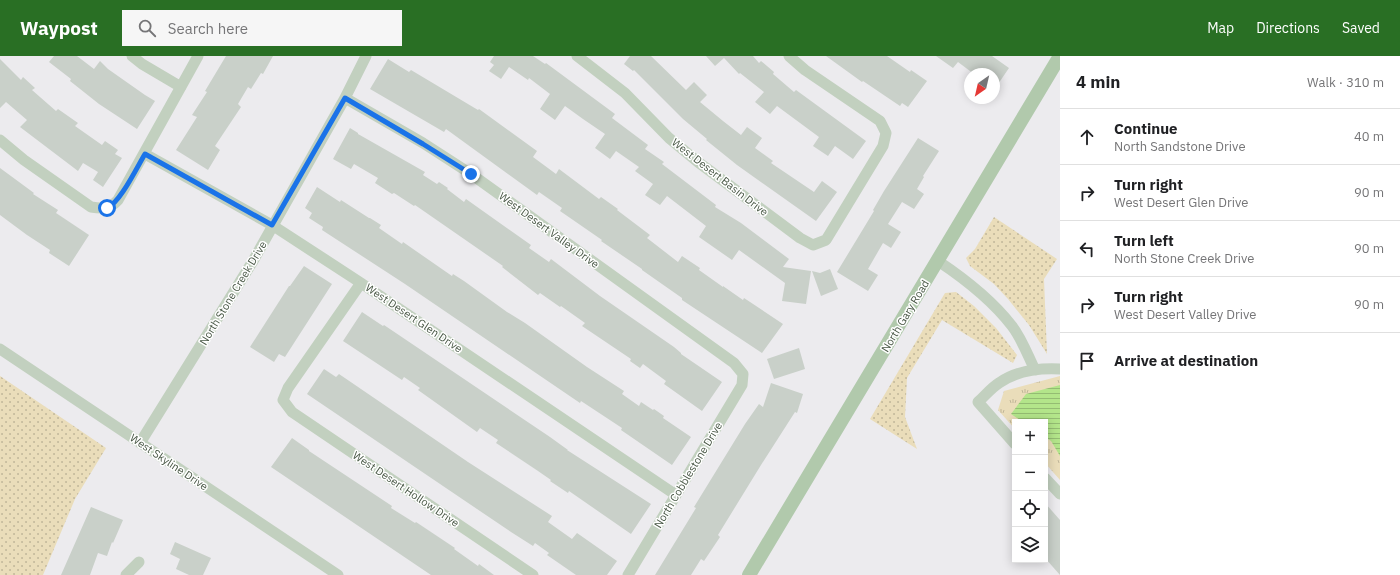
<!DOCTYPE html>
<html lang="en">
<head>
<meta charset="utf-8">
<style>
	body { margin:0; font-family:"IBM Plex Sans",sans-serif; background:#f6f6f6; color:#202124 }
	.controls { position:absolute; right:12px; bottom:12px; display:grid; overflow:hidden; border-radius:0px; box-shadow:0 2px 10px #0003 }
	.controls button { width:36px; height:36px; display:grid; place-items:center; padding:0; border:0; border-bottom:1px solid #e0e0e0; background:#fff; color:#202124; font:20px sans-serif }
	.compass { position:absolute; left:964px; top:12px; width:36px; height:36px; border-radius:50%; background:#fff; box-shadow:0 2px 10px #0003; rotate:214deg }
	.stop { position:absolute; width:12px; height:12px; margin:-9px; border:3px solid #1a73e8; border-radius:50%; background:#fff }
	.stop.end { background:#1a73e8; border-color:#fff; box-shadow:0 1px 4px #0008 }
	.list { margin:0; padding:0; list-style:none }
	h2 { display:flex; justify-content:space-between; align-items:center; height:52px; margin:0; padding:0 16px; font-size:17px }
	h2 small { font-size:13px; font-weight:400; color:#757577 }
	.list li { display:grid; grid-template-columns:26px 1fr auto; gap:12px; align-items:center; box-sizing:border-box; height:56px; padding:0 16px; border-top:1px solid #e0e0e0 }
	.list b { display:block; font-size:15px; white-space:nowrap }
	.list p { margin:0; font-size:13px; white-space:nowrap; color:#757577 }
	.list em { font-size:13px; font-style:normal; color:#757577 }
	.icon { flex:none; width:22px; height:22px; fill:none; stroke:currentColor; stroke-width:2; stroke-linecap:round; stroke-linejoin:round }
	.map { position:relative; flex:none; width:1060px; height:519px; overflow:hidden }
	header { display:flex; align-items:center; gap:24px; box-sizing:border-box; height:56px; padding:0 20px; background:#296f24; color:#fff }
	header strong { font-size:19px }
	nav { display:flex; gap:22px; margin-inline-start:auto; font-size:14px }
	.search { width:280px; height:36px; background:#f6f6f6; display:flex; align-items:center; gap:10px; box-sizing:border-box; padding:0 14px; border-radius:0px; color:#757577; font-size:15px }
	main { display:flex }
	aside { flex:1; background:#fff }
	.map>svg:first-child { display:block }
	.grass { fill:url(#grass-dots) }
	.park { fill:url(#park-tufts) }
	.water { fill:url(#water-rules) }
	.building { fill:#c9d0c9 }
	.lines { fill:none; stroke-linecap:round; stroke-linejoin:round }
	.minor { stroke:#c2d0bf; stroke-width:11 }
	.major { stroke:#b1c9ac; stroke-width:14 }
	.route { stroke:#1a73e8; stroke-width:5 }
	.labels { text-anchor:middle; stroke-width:3; stroke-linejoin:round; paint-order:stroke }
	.street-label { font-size:11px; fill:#485745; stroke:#fff }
</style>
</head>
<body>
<header>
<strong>Waypost</strong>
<div class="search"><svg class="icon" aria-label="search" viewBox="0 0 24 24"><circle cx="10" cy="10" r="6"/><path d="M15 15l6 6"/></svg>Search here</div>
<nav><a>Map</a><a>Directions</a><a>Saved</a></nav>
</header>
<main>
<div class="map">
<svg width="1060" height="519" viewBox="0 0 1060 519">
	<defs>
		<pattern id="grass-dots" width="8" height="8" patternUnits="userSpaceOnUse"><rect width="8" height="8" fill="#eaddba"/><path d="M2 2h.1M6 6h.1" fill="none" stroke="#c0b699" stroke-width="1.8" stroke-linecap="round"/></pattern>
		<pattern id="park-tufts" width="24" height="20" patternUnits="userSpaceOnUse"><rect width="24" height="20" fill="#eaddba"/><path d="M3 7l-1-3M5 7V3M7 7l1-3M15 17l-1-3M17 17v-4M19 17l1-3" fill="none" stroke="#c0b699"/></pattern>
		<pattern id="water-rules" width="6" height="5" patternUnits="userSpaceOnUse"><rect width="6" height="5" fill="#b3e58a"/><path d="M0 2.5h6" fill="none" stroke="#94bc73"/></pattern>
	</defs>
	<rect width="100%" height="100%" fill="#ecebee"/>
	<path class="grass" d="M994,161l63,42 -13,20 3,75 -18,-29 -21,-26 -14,-15 -24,-18 -4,-8 9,-9z
		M956,236l18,14 22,22 21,27 -4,8 -71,-43 -35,58 -2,39 12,32 -47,-30 75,-126z
		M0,320l106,72 -31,51 -32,76h-43z"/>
	<path class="park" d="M1060,320v104l-15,-17v-41h-30v7l-17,-19 6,-19z"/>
	<path class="water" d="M1060,329v71l-9,-15 -6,-4v-15h-22l-12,-8 15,-20z"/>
	<path class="building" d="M54,0h23l17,13 6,-8 8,8 37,26 10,6 -18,28 -38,-25 -29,-23 1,-2 -22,-17z
		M226,0h47l-10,18 -2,-1 -10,16 -3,-2 -10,17 3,3 -26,39 5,4 -12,20 -32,-20 21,-33 -5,-2 15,-23 -2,-1z
		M494,0h39l12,8 1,-1 69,51 -3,4 36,27 -3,4 19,13 -2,2 54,41 -1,2 26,16 48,36 -6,8 28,4 -5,33 -24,-3 3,-18 -46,-33 -7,10 -33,-23 7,-11 -39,-30 -7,9 -15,-10 8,-11 -18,-13 4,-4 -23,-16 -6,8 -15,-11 10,-14 -22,-15 -18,-13 -10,14 -15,-11 10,-15 -21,-16 -1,2 -19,-13 -8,12 -12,-8 5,-6 -4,-3z
		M630,0h21l35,34 8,-8 13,13 -7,7 23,19 18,14 6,-8 15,11 -7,10 18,13 -2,2 43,29 8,-11 15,11 -21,29 -79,-56 -31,-25 1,-1 -24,-20 -49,-49 -1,1 -9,-7z
		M706,0h47l6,7 2,-2 13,11 -1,2 21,18 2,-2 70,51 -13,18 -18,-13 -7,10 -15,-10 6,-9 -42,-31 -7,8 -15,-12 9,-10 -24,-19 -1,1 -15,-16 -9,8z
		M826,0h61l23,16 1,-2 16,11 -19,26 -6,-4 -2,3 -37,-25 -1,1z
		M936,0h56l17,12 -15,22v-16h-20l-16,-12 -5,6z
		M0,3l21,21 2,-3 12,11 -3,2 24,21 2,-2 20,14 -3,3 27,19 3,-4 13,9 -3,4 7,4 -19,29 -10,-7 5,-8 -15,-9 -5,8 -58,-44 7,-7 -21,-18 -6,6z
		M388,3l21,13 2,-2 67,40 1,-1 58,42 -4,6 23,17 3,-5 40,30 2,-2 17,12 -1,1 33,25 -3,3 31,24 4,-6 18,12 -1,2 24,17v-1l20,14 1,-2 39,26 -21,29 -80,-53v-2l-40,-28v-1l-41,-28 1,-1 -42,-29 2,-3 -23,-16 -2,3 -91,-66 -2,3 -74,-43z
		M350,72l8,5v1l67,38 -2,3 14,9 2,-2 9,6 -1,1 17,13 2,-3 65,46 -2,3 20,14 2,-3 49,37 74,51 7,6v1l41,28 -20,29 -38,-27 2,-3 -23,-17 -3,4 -10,-7 1,-2 -49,-33 3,-3 -24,-17 -1,1 -20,-14 -2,2 -36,-28 1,-1 -88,-61 -1,1 -20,-13 -2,1 -17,-11 3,-5 -24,-14 -3,5 -18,-10z
		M918,82l21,13 -16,25 1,1 -7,12 7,5 -10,15 -12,-7 -14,22 13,8 -10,16 -8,-5 -15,26 10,6 -10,16 -31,-19 37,-61 -1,-1 11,-19z
		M0,112l34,25 -1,1 25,16 -2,3 33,22 -20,31 -20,-13 1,-3 -23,-15 -27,-20z
		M317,131l23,15 1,-2 28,18h1l11,7 -2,3 23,16 1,-2 49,34 1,-2 11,7 43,31 18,11 62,44 37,24 -2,3 17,12 2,-4 12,8 1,-1 10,7 -1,2 28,19 -19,28 -51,-35 1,-2 -41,-27 -1,2 -175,-119 -83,-54 1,-3 -14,-9 3,-5 -7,-5z
		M304,210l28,18 -47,73 -6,-3 -5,8 -24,-15 39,-61h1z
		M830,213l8,20 -17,7 -9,-25 8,2z
		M362,256l21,14 1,-1 166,112 18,13h-1l84,54 -20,30 -62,-43 -1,2 -18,-12 1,-1 -13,-9 -42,-28 2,-3 -18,-12 -3,4 -59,-42 2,-2 -16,-11 -2,3 -59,-39z
		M799,292l6,21 -31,10 -7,-20z
		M324,313l12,8 3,-3 129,88 84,54 -4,6 24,17 5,-6 40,28 -10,14h-31l-29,-20 2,-2 -14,-10 -2,3 -22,-14 -204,-138z
		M771,327l32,11 -6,19 -2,-1 -34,53 -43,70 2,2 -16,24 -3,-2 -10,16h-36l41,-67 -2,-1 51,-83 14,-20 4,3z
		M292,382l17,12v1l83,55 -1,2 24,15 1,-1 39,26 -1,1 24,17 1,-2 15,11h-63l-117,-79 -43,-29z
		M1045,447l15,17v55l-15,-17z
		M91,451l32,13 -10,23 -1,-1 -5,14 -9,-3 -8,22h-29z
		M175,486l36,16 -8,17h-14l-13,-6 4,-10 -10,-5z"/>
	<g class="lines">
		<path class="minor" d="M132,0l10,8 39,23
			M577,0l48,37 44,45 29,24 102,76 13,7 13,-5 57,-94 3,-13 -6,-12 -75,-51 -16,-14
			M345,42l78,45 48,31 263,189 9,11 -1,11 -114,190
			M0,84l24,20 67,47c12,2 19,2 27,-7l80,-144
			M145,98l127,71 89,58 315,212
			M938,205c27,18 54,39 74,65 10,13 16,30 23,44
			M361,227l-73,105 -5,12 9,12 241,163
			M0,293l338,226
			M140,387l113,-182 92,-163 21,-42
			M1015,388l-37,-42c7,-6 13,-14 21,-19 17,-12 41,-15 61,-14
			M1045,422l15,16
			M126,519l13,-13"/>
		<path class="major" d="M749,519l311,-519"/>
	</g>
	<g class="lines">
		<path class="route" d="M107,152c13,-5 30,-41 38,-54l127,71 73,-127 78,46 48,30"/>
	</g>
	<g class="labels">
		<g class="street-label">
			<text transform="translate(720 121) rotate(38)" y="4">West Desert Basin Drive</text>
			<text transform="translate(549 174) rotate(36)" y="4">West Desert Valley Drive</text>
			<text transform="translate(233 237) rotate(-59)" y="4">North Stone Creek Drive</text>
			<text transform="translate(905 260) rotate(-59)" y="4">North Gary Road</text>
			<text transform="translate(414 262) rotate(34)" y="4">West Desert Glen Drive</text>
			<text transform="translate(169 406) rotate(34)" y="4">West Skyline Drive</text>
			<text transform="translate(688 419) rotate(-59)" y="4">North Cobblestone Drive</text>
			<text transform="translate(406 433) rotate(34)" y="4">West Desert Hollow Drive</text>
		</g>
	</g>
</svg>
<div class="controls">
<button>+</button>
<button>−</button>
<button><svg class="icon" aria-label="locate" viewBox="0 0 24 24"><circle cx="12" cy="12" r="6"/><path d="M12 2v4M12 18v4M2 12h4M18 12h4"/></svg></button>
<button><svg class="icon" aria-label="layers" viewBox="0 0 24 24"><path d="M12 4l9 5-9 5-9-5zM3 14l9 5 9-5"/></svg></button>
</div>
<svg class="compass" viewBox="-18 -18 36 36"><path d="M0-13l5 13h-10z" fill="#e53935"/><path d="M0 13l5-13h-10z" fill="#757577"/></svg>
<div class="stop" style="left:107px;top:152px"></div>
<div class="stop end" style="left:471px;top:118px"></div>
</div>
<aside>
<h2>4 min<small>Walk · 310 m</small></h2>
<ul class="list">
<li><svg class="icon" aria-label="ahead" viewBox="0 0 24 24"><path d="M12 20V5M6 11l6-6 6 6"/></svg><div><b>Continue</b><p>North Sandstone Drive</p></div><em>40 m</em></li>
<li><svg class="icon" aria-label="right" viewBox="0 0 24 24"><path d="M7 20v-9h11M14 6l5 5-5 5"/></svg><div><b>Turn right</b><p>West Desert Glen Drive</p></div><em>90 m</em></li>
<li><svg class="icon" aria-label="left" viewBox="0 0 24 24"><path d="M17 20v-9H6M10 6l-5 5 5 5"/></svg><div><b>Turn left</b><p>North Stone Creek Drive</p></div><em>90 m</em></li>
<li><svg class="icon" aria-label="right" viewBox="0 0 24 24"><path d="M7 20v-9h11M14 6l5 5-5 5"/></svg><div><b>Turn right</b><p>West Desert Valley Drive</p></div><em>90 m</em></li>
<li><svg class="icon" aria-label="arrive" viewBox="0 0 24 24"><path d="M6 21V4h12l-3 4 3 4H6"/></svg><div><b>Arrive at destination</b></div></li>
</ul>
</aside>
</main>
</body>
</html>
